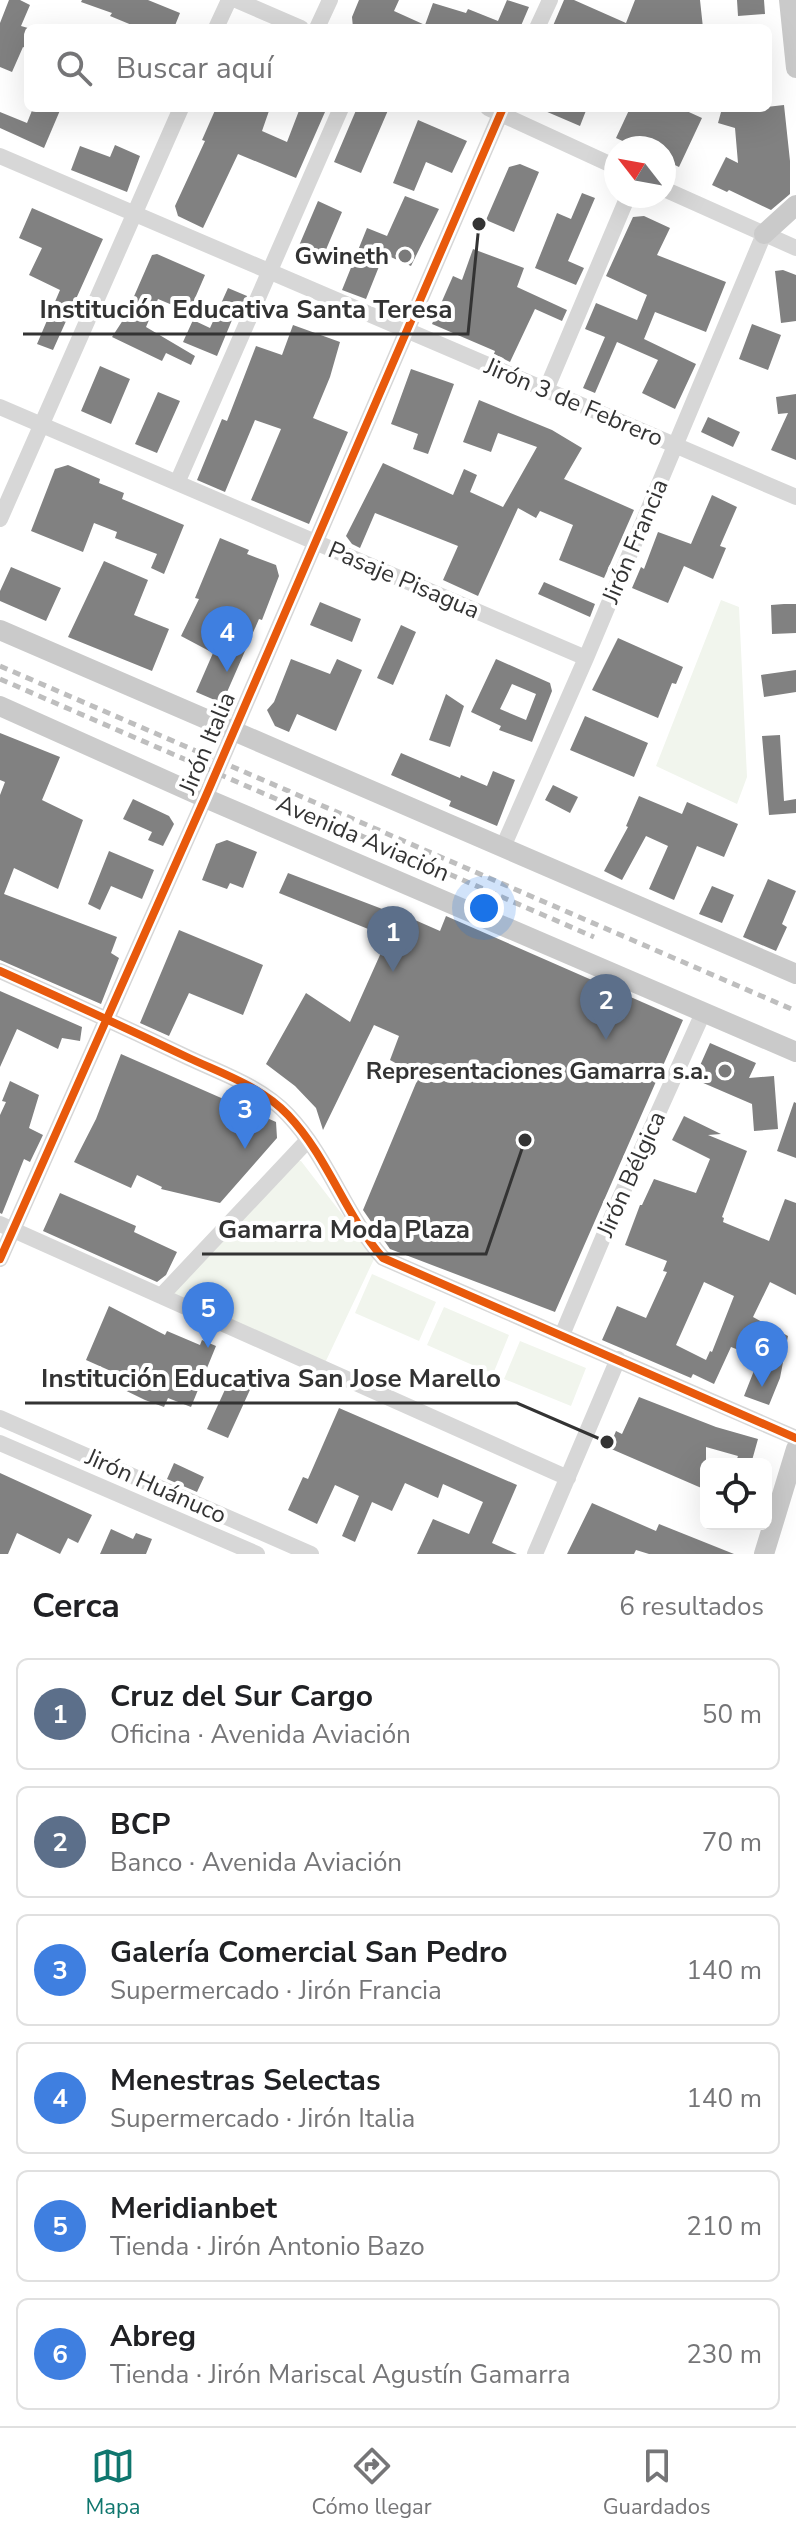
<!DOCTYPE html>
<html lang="es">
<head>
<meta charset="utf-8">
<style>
	body { margin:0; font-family:"Nunito Sans",sans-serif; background:#f6f6f6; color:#202124 }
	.controls { position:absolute; right:24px; bottom:24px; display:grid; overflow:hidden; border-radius:12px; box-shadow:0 8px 32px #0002 }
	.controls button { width:72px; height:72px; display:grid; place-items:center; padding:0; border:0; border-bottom:2px solid #e0e0e0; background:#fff; color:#202124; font:40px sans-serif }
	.compass { position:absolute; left:604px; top:136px; width:72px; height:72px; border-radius:50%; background:#fff; box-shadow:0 8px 32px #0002; rotate:301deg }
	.you { position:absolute; left:484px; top:908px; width:28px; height:28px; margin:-20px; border:6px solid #fff; border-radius:50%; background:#1a73e8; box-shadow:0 0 0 12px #1a73e833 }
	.badge { display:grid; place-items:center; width:52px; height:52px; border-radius:50%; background:#0f766e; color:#fff; font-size:26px; font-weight:700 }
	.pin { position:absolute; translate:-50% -66px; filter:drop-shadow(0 2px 4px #0008) }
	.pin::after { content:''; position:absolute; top:42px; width:28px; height:24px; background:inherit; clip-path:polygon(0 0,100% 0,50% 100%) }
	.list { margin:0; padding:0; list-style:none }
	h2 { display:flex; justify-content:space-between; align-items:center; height:104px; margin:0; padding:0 32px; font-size:34px }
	h2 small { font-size:26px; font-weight:400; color:#757577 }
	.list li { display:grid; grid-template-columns:52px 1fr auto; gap:24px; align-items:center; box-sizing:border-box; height:112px; margin:0 16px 16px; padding:0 16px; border:2px solid #e0e0e0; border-radius:12px }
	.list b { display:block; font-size:30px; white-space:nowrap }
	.list p { margin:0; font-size:26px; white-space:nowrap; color:#757577 }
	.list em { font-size:26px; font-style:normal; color:#757577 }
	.icon { flex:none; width:44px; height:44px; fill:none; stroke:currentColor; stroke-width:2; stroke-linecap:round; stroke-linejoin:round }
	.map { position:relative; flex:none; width:796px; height:1554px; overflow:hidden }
	.search { position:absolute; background:#fff; box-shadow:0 8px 32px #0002; left:24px; right:24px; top:24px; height:88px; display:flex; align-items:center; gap:20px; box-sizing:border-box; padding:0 28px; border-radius:12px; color:#757577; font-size:30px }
	.sheet { height:872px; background:#fff }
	nav { display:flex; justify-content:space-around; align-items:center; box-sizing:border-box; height:112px; border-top:2px solid #e0e0e0; background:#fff; font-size:22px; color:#757577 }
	nav a { display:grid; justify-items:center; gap:4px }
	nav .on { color:#0f766e }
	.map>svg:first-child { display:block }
	.green { fill:#f1f5ed }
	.building { fill:#818181; fill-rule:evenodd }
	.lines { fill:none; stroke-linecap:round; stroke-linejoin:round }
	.minor { stroke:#d7d7d7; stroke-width:16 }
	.major { stroke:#cacaca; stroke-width:20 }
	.rail { stroke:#bebebe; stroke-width:5; stroke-dasharray:8 6; stroke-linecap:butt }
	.cycleway-casing { stroke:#fff; stroke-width:13 }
	.cycleway { stroke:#e8590c; stroke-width:8 }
	.poi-dot { fill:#7a7a7a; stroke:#fff; stroke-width:3 }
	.labels { text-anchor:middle; stroke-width:8; stroke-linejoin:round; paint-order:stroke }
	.poi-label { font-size:24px; font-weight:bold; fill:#333; stroke:#fff; text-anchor:end }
	.street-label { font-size:24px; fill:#333; stroke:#fff }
	.leader { fill:none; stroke:#333; stroke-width:3 }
	.callout-dot { fill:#333; stroke:#fff; stroke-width:3 }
	.callout-label { font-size:26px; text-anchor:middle; font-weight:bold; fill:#333; stroke:#fff; stroke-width:8; stroke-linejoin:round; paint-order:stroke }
</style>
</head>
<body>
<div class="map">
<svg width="796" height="1554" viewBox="0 0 796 1554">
	<rect width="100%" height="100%" fill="#fff"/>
	<path class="green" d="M721,600l18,7 8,170 -10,27 -81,-38z
		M296,1161h5l74,96 -51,108 -156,-69z
		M372,1274l64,28 -17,39 -64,-28z
		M444,1307l65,28 -16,39 -66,-29z
		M520,1341l66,27 -15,38 -67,-27z"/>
	<path class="building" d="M9,0h11l10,5 -9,21 7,2v21l-5,-2 -11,25 -12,-5v-44z
		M82,0h66l32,13 -6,15h-35l-29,-12 2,-3 -31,-11z
		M359,0h40l-5,11 31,14 8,-22 33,10 2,-4 30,12 9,-21 22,7 -9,21h-167l-1,-11z
		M564,0h10l52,23 9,-23h65l3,28h-151z
		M737,0h27l1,14 -27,2z
		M784,105l6,56v33l-19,16 -42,-20 -2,2 -15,-7 14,-28 12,6 -3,-35 -17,-5 3,-11z
		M33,108h28l-17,40 -44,-20v-16l27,11z
		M216,108h54l-8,23 25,11 13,-34h15l10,4 -29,66 -58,-24 -35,74 -25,-12 -3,-10 30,-65 -3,-1z
		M357,108h32l-28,65 -27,-11z
		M538,108h49l-7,18z
		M630,108h50l22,10 -23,49 -15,-7v-12h-26l-22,-10z
		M418,120l49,21 -15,32 -26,-11 -12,29 -21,-8z
		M115,145l25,11 -13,36 -56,-22 9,-24 30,11z
		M520,164l19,8 -25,60 -28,-12 23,-53z
		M582,193l13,5 -27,63 16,7 -8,17 -41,-17 22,-55 14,6z
		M405,196l34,13 -28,57 -27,-12 -18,45 -24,-9 25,-62 20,8z
		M318,201l24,11 -20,47 -24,-11z
		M32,208l71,31 -50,111 -16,-6 23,-54 -31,-15 13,-27 -23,-10z
		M644,216l26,12 -13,27 69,27 -20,50 -51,-20 -11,27 52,25 -21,45 -33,-16 16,-33 -41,-18 -22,51 -12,-5 22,-51 -20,-8 11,-26 41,17 10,-25 -41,-19 27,-59z
		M473,249l51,19 -7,19 50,23 -5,11 -27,-12 -25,53 -16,-8 1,-3 -63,-27 21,-48 9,4z
		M157,254l48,21 -16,37 -31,-13 -12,28 49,29 -4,9 -25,-12 -4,8 -50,-24 13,-20 27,-62z
		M783,270l13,5v46l-15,2 -6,-52z
		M228,288l19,8 -11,25 -4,-1 -15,36 -34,-14 10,-22 17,8z
		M752,324l29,11 -13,35 -29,-11z
		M293,325l47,17 -10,35 -17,41 35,14 -39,92 -58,-24 30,-71 -26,-9 -30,72 -28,-12 25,-61 5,2 29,-75 26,9z
		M100,366l30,13 -19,45 -30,-13z
		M411,369l43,15 -26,70 -15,-5 5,-15 -27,-10z
		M158,392l22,9 -23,52 -22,-9z
		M796,394v66l-25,-10 17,-37 -10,1 -2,-17z
		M479,400l73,30 30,18 -18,31 70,31 -30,68 -45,-18 14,-35 -33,-14 -4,7 -18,-10 -40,88 -35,-16 15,-34 -83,-33 -15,35 -8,-4 -6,-8 37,-73 70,32 11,-26 13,6 -7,17 33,15 34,-60 -39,-14 -7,19 -28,-10z
		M708,417l32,15 -7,15 -32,-15z
		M68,465l32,14 -1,4 25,10 -2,6 62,26 -20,49 -13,-6 6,-14 -42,-16 2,-6 -23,-9 -11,29 -52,-21 24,-62z
		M712,495l25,12 -17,39 6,2 -13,31 -29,-13 -16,37 -36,-15 9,-21 3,2 14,-37 33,12z
		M220,538l29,12 -2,4 29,11 3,11 -17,44 -3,-1 -35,80 -7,2 -21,-9 17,-39 -32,-17 18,-37 -4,-1z
		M104,561l44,19 -14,35 35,14 -17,42 -84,-34z
		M11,567l50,21 -15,33 -46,-20v-10z
		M544,582l51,22 -5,13 -52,-23z
		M320,602l41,17 -9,23 -42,-17z
		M784,604h12v29l-24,1 -1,-29z
		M401,625l15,7 -23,53 -16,-7z
		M618,638l65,29 -7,17 -4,-1 -14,35 -66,-28z
		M291,659l39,15 7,-15 25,11 -26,61 -39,-17 -8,18 -14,-6 -8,-16 7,-8z
		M496,659l54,24 2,8 -20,51 -33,-12 2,-4 -30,-14zM512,684l24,10 -10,26 -26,-11z
		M796,670v22l-32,5 -3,-22z
		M446,694l18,12 -14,41 -21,-7z
		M585,716l63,27 -14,34 -64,-27z
		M0,733l60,24 -18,43 41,20 -25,69 -44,-21 -10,26 113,43 -6,16 8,5 -18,46 -101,-44v-165l5,-13 -5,-2z
		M780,735l4,66 12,-2v14l-27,2 -7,-79z
		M401,753l59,25 1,-3 26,11 6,-15 22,9 -18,46 -48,-20 2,-5 -60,-26z
		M553,785l25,12 -8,16 -25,-13z
		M639,796l43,18 5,-12 51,22 -14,33 -27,-11 -23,54 -25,-11 19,-43 -22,-10 -24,44 -18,-9 24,-44 -2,-1z
		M133,799l36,17 5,8 -11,22 -15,-6 4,-8 -29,-13z
		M227,840l30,12 -14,36 -13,-5 -3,6 -25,-9 14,-36z
		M109,851l45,19 -12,29 -31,-13 -11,24 -12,-6z
		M288,873l110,42 1,-2 41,18 6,-15 237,104 -128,292 -165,-63 -27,-39 56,-134 -29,-16 9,-24 -25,-11 -51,105 -7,-22 -21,-22 -29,-22 40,-71 44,29 38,-85 -109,-44z
		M768,879l28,12 -14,33 5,3 -11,24 -33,-14z
		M712,886l22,9 -12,28 -23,-9z
		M179,930l84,35 -20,50 -54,-22 -20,43 -29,-13z
		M0,991l82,36 -2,14 -18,-3 -4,11 -41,-20 -17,38z
		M710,1043l46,20 -7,15 25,-2 4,53 -24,2 -2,-27 -58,-25z
		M121,1054l155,68 1,16 -57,65 -59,-14 1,-2 -25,-12 -6,13 -57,-26 22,-43z
		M10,1081l29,14 -10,33 14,7 -13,27 -6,-3 -22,55 -2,-1v-98l6,-13 -4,-1z
		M794,1102l2,1v55l-19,-7z
		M684,1116l37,18 -13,1 39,16 -25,66 2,1 -1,4 46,19 16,-42 11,4v92l-26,-13 -17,35 35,19 -8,42 -11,27 -25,-9 15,-38 -28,-11 -17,37 -21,-10 -2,4 -89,-38 15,-34 29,12 21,-46 -4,-1 4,-10 -42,-16 15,-40h2l12,-26 42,14 14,-34 -38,-19zM704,1282l30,14 -22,56 -2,-1 -4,9 -30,-15z
		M60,1193l76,33 -2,6 43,20 -11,23 -9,7 -114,-51z
		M109,1306l56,29 2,-4 33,14 2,-5 14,6 -25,61 -23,-9 -4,9 -19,-7 -37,-18 5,-10 -27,-12z
		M233,1372l21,9 -26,57 -21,-9z
		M639,1397l77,30 42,12 -7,25h-16l3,-8 -32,-9v43l-97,-42 7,-17 6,3z
		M339,1408l178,77 -25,58 25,11h-100l16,-35 36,15 14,-32 -40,-18 -5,14 -33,-15 -13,28 -20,-9 -17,40 -13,-6 17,-40 -24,-11 -18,39 -29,-14 15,-33 5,2z
		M174,1463l30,14 -7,15 -30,-13z
		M0,1473l92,42 -14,28 -10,-5 -8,16 -43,-21 -9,21h-8z
		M592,1503l64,28 3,-7 75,30h-85l-13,-4 -2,4h-67z
		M111,1529l22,10 3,-6 16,6 -6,15h-46z"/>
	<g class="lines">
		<path class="minor" d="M236,0l65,28
			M216,28l13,-28
			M317,28l13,-28
			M537,28l13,-28
			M488,108l128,59
			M0,156l796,341
			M664,189l132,59
			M546,390l82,-194
			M0,407l586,251
			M177,483l164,-375
			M0,519l181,-411
			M503,847l83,-189 178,-424
			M0,971c63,28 126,57 189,87 34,16 73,29 99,57 40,42 57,100 95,143l413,180
			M0,1224l568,254
			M0,1259l205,-461 298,-690
			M161,1296l147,-156
			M562,1335l56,-133 85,-189
			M0,1418l311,136
			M0,1443l257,111
			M535,1554l83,-195"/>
		<path class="major" d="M789,0l7,68
			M764,234l32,-29
			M0,630l796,344
			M0,706l205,92 591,254
			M764,1554l32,-105"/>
		<path class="rail" d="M0,666l796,345
			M0,679l594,258"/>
		<defs>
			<path id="cycleway" d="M0,971c63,28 126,57 189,87 34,16 73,29 99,57 40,42 57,100 95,143l413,180
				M0,1259l205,-461 298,-690"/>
		</defs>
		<use href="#cycleway" class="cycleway-casing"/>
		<use href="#cycleway" class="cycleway"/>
	</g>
	<g class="poi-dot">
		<circle cx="405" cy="256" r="8"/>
		<circle cx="725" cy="1071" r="8"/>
	</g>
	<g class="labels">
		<g class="poi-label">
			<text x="389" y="264">Gwineth</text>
			<text x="709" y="1079">Representaciones Gamarra s.a.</text>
		</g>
		<g class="street-label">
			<text transform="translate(574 402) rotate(23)" y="8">Jirón 3 de Febrero</text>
			<text transform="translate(635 541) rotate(-67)" y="8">Jirón Francia</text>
			<text transform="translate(404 580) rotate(23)" y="8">Pasaje Pisagua</text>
			<text transform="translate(207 743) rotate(-67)" y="8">Jirón Italia</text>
			<text transform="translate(363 838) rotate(23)" y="8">Avenida Aviación</text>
			<text transform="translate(631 1174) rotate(-66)" y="8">Jirón Bélgica</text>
			<text transform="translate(156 1486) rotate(24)" y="8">Jirón Huánuco</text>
		</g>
	</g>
	<path class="leader" d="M479 224L468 334H23M525 1140L486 1254H202M607 1442L517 1403H25"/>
	<g class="callout-dot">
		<circle cx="479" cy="224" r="8"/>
		<circle cx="525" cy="1140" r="8"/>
		<circle cx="607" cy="1442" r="8"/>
	</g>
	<g class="callout-label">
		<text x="246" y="318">Institución Educativa Santa Teresa</text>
		<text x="344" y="1238">Gamarra Moda Plaza</text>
		<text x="271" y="1387">Institución Educativa San Jose Marello</text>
	</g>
</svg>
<div class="controls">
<button><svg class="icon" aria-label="locate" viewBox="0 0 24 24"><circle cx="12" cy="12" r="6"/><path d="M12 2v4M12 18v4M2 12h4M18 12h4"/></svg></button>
</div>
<svg class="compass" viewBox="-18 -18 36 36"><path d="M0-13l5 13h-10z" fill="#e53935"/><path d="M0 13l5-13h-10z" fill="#757577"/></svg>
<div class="you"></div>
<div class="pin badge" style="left:393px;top:972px;background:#5c6f8a">1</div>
<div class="pin badge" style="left:606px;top:1040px;background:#5c6f8a">2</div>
<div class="pin badge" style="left:245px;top:1149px;background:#3f7fe0">3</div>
<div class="pin badge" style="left:227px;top:672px;background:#3f7fe0">4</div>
<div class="pin badge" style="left:208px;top:1348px;background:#3f7fe0">5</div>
<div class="pin badge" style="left:762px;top:1387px;background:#3f7fe0">6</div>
<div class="search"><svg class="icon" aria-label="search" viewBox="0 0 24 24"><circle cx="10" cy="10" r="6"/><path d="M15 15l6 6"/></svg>Buscar aquí</div>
</div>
<section class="sheet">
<h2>Cerca<small>6 resultados</small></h2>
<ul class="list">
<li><span class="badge" style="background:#5c6f8a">1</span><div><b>Cruz del Sur Cargo</b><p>Oficina · Avenida Aviación</p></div><em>50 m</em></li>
<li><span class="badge" style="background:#5c6f8a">2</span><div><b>BCP</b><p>Banco · Avenida Aviación</p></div><em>70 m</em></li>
<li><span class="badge" style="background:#3f7fe0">3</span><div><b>Galería Comercial San Pedro</b><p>Supermercado · Jirón Francia</p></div><em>140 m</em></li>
<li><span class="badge" style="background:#3f7fe0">4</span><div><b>Menestras Selectas</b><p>Supermercado · Jirón Italia</p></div><em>140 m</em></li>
<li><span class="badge" style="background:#3f7fe0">5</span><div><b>Meridianbet</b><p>Tienda · Jirón Antonio Bazo</p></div><em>210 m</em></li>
<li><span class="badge" style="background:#3f7fe0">6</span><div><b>Abreg</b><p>Tienda · Jirón Mariscal Agustín Gamarra</p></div><em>230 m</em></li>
</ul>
</section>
<nav>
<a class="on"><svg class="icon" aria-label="map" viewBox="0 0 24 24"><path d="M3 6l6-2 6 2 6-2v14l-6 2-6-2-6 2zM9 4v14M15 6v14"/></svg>Mapa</a>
<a><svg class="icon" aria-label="directions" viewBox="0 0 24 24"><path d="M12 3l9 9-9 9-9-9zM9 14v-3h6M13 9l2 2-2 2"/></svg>Cómo llegar</a>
<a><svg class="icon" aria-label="saved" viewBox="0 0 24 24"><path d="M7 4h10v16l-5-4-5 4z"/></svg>Guardados</a>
</nav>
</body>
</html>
